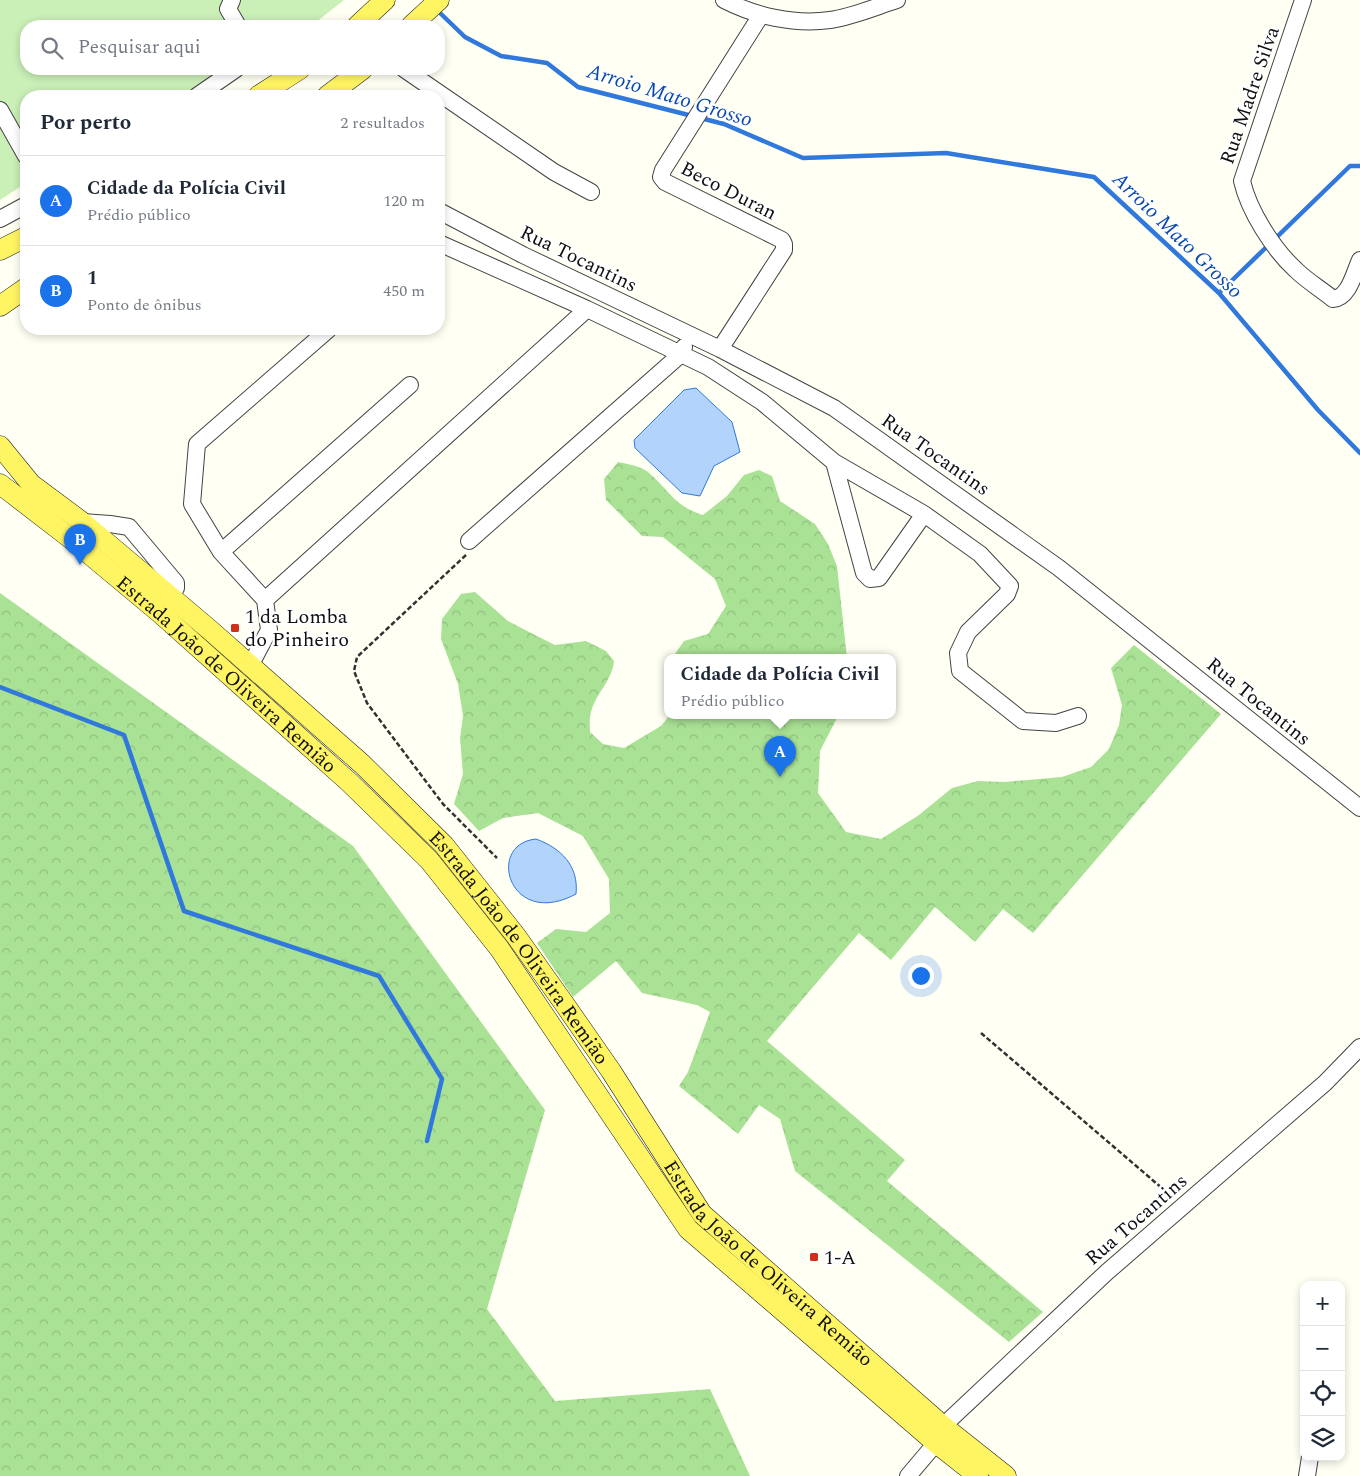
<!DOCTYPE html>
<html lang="pt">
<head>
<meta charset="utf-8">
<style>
	body { margin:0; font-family:Spectral,serif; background:#f2f2f3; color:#1f2937 }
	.controls { position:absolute; right:15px; bottom:15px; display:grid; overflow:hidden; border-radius:10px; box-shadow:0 2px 8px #0003 }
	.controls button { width:45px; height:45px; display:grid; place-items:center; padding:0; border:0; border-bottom:1px solid #e0e1e3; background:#fff; color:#1f2937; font:25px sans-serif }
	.you { position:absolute; left:920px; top:975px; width:18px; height:18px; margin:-12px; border:4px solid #fff; border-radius:50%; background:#1a73e8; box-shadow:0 0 0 8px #1a73e833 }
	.badge { display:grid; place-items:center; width:32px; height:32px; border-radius:50%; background:#1a73e8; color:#fff; font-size:16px; font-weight:700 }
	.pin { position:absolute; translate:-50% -41px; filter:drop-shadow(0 1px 2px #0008) }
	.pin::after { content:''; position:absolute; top:26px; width:18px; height:15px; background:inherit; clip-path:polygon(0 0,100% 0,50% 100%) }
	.popup { position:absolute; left:664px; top:654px; width:232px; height:65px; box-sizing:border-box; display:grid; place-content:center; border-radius:10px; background:#fff; filter:drop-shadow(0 1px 4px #0005); font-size:16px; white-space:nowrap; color:#747a83 }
	.popup b { font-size:19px; color:#1f2937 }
	.popup::after { content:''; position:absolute; left:50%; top:100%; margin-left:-10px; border:10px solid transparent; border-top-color:#fff }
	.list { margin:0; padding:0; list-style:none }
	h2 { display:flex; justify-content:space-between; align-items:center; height:65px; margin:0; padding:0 20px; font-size:21px }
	h2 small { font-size:16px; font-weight:400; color:#747a83 }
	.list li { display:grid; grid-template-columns:32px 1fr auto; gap:15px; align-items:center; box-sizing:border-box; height:90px; padding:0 20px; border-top:1px solid #e0e1e3 }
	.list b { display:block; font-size:19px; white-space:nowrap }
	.list p { margin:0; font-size:16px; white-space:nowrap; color:#747a83 }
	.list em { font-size:16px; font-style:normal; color:#747a83 }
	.icon { flex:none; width:28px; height:28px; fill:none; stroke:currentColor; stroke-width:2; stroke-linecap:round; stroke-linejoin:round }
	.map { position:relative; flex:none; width:1360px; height:1476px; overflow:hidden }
	.search { position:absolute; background:#fff; box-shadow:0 2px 8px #0003; left:20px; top:20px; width:425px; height:55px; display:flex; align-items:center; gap:12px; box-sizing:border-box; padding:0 18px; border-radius:20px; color:#747a83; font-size:19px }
	.panel { position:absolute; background:#fff; box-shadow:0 2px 8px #0003; left:20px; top:90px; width:425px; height:245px; border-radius:20px }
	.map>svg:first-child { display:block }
	.grass { fill:#caefb7 }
	.forest { fill:url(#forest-crowns) }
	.water { fill:#b1d3fc; stroke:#3078db }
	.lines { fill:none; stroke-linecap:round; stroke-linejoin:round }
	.stream { stroke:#3078db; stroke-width:4.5 }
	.minor-casing { stroke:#434343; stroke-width:18 }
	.major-casing { stroke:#212121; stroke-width:21 }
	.path { stroke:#323232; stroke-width:2.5; stroke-dasharray:5 2.5; stroke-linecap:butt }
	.minor { stroke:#fff; stroke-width:16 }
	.major { stroke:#fff563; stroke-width:20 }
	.poi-dot { fill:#d03018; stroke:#fff; stroke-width:2 }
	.labels { text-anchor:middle; stroke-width:5; stroke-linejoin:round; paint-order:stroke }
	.street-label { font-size:20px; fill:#101010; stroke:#fff }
	.poi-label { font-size:20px; fill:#101010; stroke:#fff; text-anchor:start }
	.water-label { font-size:21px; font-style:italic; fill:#0a4ab0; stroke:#fff }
</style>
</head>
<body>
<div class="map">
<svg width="1360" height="1476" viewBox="0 0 1360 1476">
	<defs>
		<pattern id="forest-crowns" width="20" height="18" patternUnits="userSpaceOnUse" patternTransform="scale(1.25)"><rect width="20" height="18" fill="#a9e195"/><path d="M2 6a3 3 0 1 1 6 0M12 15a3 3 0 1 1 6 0" fill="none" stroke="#90c07f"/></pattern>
	</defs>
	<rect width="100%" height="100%" fill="#fffff3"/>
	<path class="grass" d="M0,0h344l-33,26h-285v43h227l-43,27h-184v87l-26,17z"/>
	<path class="forest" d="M618,462c9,2 23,4 30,10 20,17 27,35 55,43l24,-19 17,-21 15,-5 13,6 8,25 35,23 13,20 9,22 10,92h-175l12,-17 24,-7 18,-28 -11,-27 -52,-42 -21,-1 -36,-36 -2,-21z
		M475,592l33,29 25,13 22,11 31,-4 20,10 8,10c-2,20 -18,32 -23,51 -2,6 -1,14 -1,20l13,12 21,4 37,-22 8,-10h169l-18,35 -2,42 28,39 35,7 38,-24 33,-27 26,-7 26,1 58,-5 29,-10 18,-18 10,-24 3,-20 -11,-37 23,-23 87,69 -188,219 -30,-24 -28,33 -40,-35 -44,53 -32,-27 -92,108 138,119 -18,21 156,131 -34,30 -214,-171 -15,-52 -21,-14 -21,29 -59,-48 9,-14 22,-60 -13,-7 -55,-12 -26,-32 -43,36 -36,-54 19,-14 30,3 24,-19 -1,-34 -26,-43 -45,-23 -35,5 -24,13 -25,-27 9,-30 -3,-36 3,-22 -5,-32 -17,-45 1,-20 19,-25z
		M0,593l353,253 192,264 -58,199 68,92 155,-12 40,87h-750z"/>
	<path class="water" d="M696,388l36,34 8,30 -26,14 -14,30 -18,-3 -47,-45 -1,-8 50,-50z
		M536,839c25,9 43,27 40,55 -67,36 -91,-50 -40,-55z"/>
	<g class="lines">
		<path class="stream" d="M439,12l26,25 36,19 46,7 31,24 146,37 79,34 143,-5 148,24 125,116 99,117 42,43
			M1219,293l131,-127h10
			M0,687l124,48 60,176 195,65 63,103 -15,62"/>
		<defs>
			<path id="minor" d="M232,0l-4,9 10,17
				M724,0c31,16 70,25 106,20 22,-3 45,-13 67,-20
				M1303,0l-61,181c7,30 31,68 54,89 11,11 25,19 37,29 16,-1 21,-26 27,-39
				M404,69l150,103 37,20
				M197,96l39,-27
				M0,110l26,46
				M439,211l84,44 197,94 114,59 225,160 301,240
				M0,219l26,-14
				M439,243l148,66
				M720,349l64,-99v-6l-2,-4 -117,-58 -4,-5 2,-7 98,-155
				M834,462l90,52
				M82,522l28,2 19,3 47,56v5l-12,19
				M469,541l211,-186 4,-8
				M221,552l189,-167
				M265,600l322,-291 121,58 54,35 72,60 30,111 6,6 9,-1 45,-64 56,40 30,32 -3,8 -39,38 -10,21 2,18 63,50 33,2 22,-7
				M250,666l19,-36 -4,-30 -44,-48 -29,-48 5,-60 132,-115
				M943,1426l164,-154 218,-189 35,-36
				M908,1476l28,-33
				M1307,1476l3,-19"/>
			<g id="major">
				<path d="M357,26l28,-26"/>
				<path d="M411,26l28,-26"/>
				<path d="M258,96l42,-27"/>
				<path d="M327,96l36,-27"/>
				<path d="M0,250l26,-13"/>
				<path d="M0,306l26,-18"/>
				<path id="s1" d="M0,446l31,38 51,38 128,108 152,134 82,81 72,91 47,66 48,69 91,143 241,212 63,50"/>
				<path id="s2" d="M0,484l70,54 90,75 189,169 80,78 70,88 189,281 248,214 42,33"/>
			</g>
		</defs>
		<use href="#minor" class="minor-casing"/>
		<use href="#major" class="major-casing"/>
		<path class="path" d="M466,555l-109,102 -3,14 13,32 76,101 54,54
			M981,1033l189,162"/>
		<use href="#minor" class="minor"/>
		<use href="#major" class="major"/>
	</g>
	<g class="poi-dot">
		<rect x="230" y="623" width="10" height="10" rx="2.5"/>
		<rect x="809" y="1252" width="10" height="10" rx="2.5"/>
	</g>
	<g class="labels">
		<g class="street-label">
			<text transform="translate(1249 95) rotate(-71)" y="7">Rua Madre Silva</text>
			<text transform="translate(729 190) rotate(27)" y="7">Beco Duran</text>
			<text transform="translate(579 258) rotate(26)" y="7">Rua Tocantins</text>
			<text transform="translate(936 454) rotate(35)" y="7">Rua Tocantins</text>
			<text dy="7" stroke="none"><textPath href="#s2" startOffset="296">Estrada João de Oliveira Remião</textPath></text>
			<text transform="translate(1259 701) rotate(39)" y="7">Rua Tocantins</text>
			<text dy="7" stroke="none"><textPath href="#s1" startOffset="725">Estrada João de Oliveira Remião</textPath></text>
			<text transform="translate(1136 1219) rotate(-41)" y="7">Rua Tocantins</text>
			<text dy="7" stroke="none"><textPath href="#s1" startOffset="1130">Estrada João de Oliveira Remião</textPath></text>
		</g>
		<g class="poi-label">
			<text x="245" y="623">1 da Lomba<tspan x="245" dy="23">do Pinheiro</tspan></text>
			<text x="824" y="1264">1-A</text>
		</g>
		<g class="water-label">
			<text transform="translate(670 95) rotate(17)" y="7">Arroio Mato Grosso</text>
			<text transform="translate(1178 235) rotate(44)" y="7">Arroio Mato Grosso</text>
		</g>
	</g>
</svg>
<div class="controls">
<button>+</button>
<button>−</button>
<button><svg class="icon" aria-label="locate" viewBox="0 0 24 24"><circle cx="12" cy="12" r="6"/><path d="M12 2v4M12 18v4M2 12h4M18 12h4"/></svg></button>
<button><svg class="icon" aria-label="layers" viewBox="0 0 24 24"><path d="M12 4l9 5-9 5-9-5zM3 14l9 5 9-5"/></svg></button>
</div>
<div class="you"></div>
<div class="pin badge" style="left:780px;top:777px">A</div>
<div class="popup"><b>Cidade da Polícia Civil</b>Prédio público</div>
<div class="pin badge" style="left:80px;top:565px">B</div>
<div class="search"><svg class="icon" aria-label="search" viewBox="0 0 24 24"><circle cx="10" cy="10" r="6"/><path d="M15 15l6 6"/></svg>Pesquisar aqui</div>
<section class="panel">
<h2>Por perto<small>2 resultados</small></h2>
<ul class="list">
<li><span class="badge">A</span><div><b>Cidade da Polícia Civil</b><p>Prédio público</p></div><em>120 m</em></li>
<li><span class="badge">B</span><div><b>1</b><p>Ponto de ônibus</p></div><em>450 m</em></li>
</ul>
</section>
</div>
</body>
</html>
